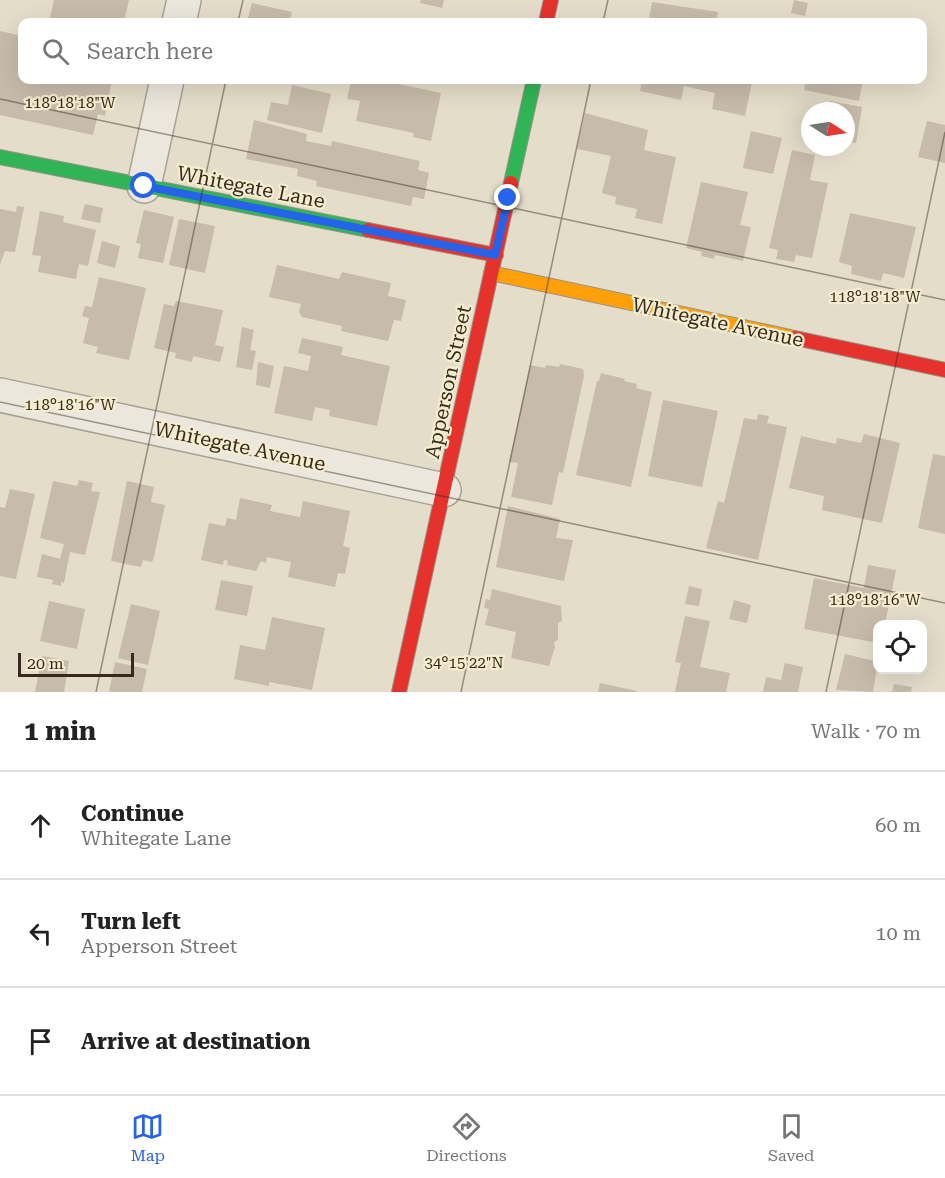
<!DOCTYPE html>
<html lang="en">
<head>
<meta charset="utf-8">
<style>
	body { margin:0; font-family:"Roboto Serif",serif; background:#f2f2f2; color:#222 }
	.controls { position:absolute; right:18px; bottom:18px; display:grid; overflow:hidden; border-radius:12px; box-shadow:0 6px 24px #0002 }
	.controls button { width:54px; height:54px; display:grid; place-items:center; padding:0; border:0; border-bottom:2px solid #e0e0e0; background:#fff; color:#222; font:30px sans-serif }
	.compass { position:absolute; left:801px; top:102px; width:54px; height:54px; border-radius:50%; background:#fff; box-shadow:0 6px 24px #0002; rotate:102deg }
	.scale { position:absolute; left:18px; bottom:15px; width:116px; box-sizing:border-box; padding-left:6px; border:3px solid #362a1c; border-top:0; font-size:16px; line-height:21px; white-space:nowrap; color:#362a1c; -webkit-text-stroke:4px #f5edcf; paint-order:stroke }
	.stop { position:absolute; width:18px; height:18px; margin:-14px; border:4px solid #2563eb; border-radius:50%; background:#fff }
	.stop.end { background:#2563eb; border-color:#fff; box-shadow:0 2px 6px #0008 }
	.list { margin:0; padding:0; list-style:none }
	h2 { display:flex; justify-content:space-between; align-items:center; height:78px; margin:0; padding:0 24px; font-size:26px }
	h2 small { font-size:20px; font-weight:400; color:#767676 }
	.list li { display:grid; grid-template-columns:39px 1fr auto; gap:18px; align-items:center; box-sizing:border-box; height:108px; padding:0 24px; border-top:2px solid #e0e0e0 }
	.list b { display:block; font-size:22px; white-space:nowrap }
	.list p { margin:0; font-size:20px; white-space:nowrap; color:#767676 }
	.list em { font-size:20px; font-style:normal; color:#767676 }
	.icon { flex:none; width:33px; height:33px; fill:none; stroke:currentColor; stroke-width:2; stroke-linecap:round; stroke-linejoin:round }
	.map { position:relative; flex:none; width:945px; height:692px; overflow:hidden }
	.search { position:absolute; background:#fff; box-shadow:0 6px 24px #0002; left:18px; right:18px; top:18px; height:66px; display:flex; align-items:center; gap:15px; box-sizing:border-box; padding:0 21px; border-radius:12px; color:#767676; font-size:22px }
	.sheet { height:402px; background:#fff }
	nav { display:flex; justify-content:space-around; align-items:center; box-sizing:border-box; height:84px; border-top:2px solid #e0e0e0; background:#fff; font-size:16px; color:#767676 }
	nav a { display:grid; justify-items:center; gap:3px }
	nav .on { color:#2563eb }
	.map>svg:first-child { display:block }
	.building { fill:#c7bbab }
	.lines { fill:none; stroke-linecap:round; stroke-linejoin:round }
	.street-casing { stroke:#a8a294; stroke-width:36 }
	.fast-casing { stroke:#989184; stroke-width:16 }
	.slow-casing { stroke:#989184; stroke-width:16 }
	.jam-casing { stroke:#989184; stroke-width:16 }
	.street { stroke:#ebe7dc; stroke-width:33 }
	.fast { stroke:#30b455; stroke-width:14 }
	.slow { stroke:#ff9f0a; stroke-width:14 }
	.jam { stroke:#e5322d; stroke-width:14 }
	.route { stroke:#2563eb; stroke-width:8 }
	.ticks { fill:none; stroke:#362a1c; stroke-width:1.5; stroke-opacity:0.45 }
	.labels { text-anchor:middle; stroke-width:4.5; stroke-linejoin:round; paint-order:stroke }
	.street-label { font-size:20px; fill:#362a1c; stroke:#f5edcf }
	.ticks-label { font-size:15px; text-anchor:middle; fill:#362a1c; stroke:#f5edcf; stroke-width:4.5; stroke-linejoin:round; paint-order:stroke }
</style>
</head>
<body>
<div class="map">
<svg width="945" height="692" viewBox="0 0 945 692">
	<rect width="100%" height="100%" fill="#e4ddca"/>
	<path class="building" d="M54,0h75l-5,22h-75z
		M421,0h23l-2,8 -22,-5z
		M794,0l14,3 -3,13 -14,-3z
		M652,2l66,10 -2,10h-74l1,-4 6,1z
		M252,3l40,9 -3,10h-42z
		M0,31l22,5v44h90l-7,36 -7,-2 -5,21 -93,-20z
		M351,80h30l60,13 -10,48 -18,-4 1,-4 -58,-12 4,-20 -13,-2z
		M642,80h100l10,2 -7,34 -33,-7 3,-16 -31,-7 -3,14 -41,-9z
		M806,80h57l-4,21 -55,-11z
		M292,85l39,9 -9,39 -55,-13 4,-18 17,3z
		M830,101l32,6 -6,36 -10,-2v-30h-18z
		M585,113l63,17 -4,20 32,7 -14,67 -27,-6 2,-9 -22,-5 1,-7 -14,-4 9,-37 -34,-7z
		M254,120l53,14 -1,7 25,5 1,-5 88,20 -2,9 11,3 -5,26 -11,-2 -2,9 -95,-20 1,-5 -20,-5 1,-7 -52,-10z
		M927,121l18,4v38l-27,-6z
		M751,131l31,7 -9,36 -30,-6z
		M792,150l23,5 -5,25 18,3 -16,75 -16,-3 -2,7 -18,-3 2,-9 -9,-2z
		M701,182l47,10 -8,33 11,2 -8,34 -28,-6 -1,4 -13,-3 1,-4 -16,-4z
		M85,204l18,4 -3,15 -19,-4z
		M17,206l7,1 -9,45 -10,-1 -5,13v-55l16,3z
		M144,210l30,7 -11,46 -25,-5 3,-14 -5,-1z
		M40,211l24,5 -1,6 33,8 -8,36 -9,-2 -3,15 -38,-7 3,-16 -9,-1z
		M850,213l66,14 -12,51 -21,-5 -2,8 -30,-7 1,-8 -13,-4z
		M179,219l36,7 -10,47 -36,-8z
		M102,241l18,5 -5,22 -18,-5z
		M277,265l62,14 3,-7 49,11 -3,13 18,4 -5,21 -7,-1 -6,21 -47,-10 1,-5 -40,-9 -3,-5 2,-8 -32,-7z
		M99,277l47,11 -17,72 -33,-7 2,-6 -15,-4 6,-25 -7,-2 3,-10 7,1z
		M176,301l47,9 -8,35 9,2 -4,15 -27,-6 -1,6 -17,-4 1,-5 -22,-5 10,-44 10,2z
		M242,327l12,3 -4,20 6,1 -4,19 -16,-3z
		M302,338l41,9 -2,8 49,11 -13,60 -48,-10 1,-6 -15,-3 -3,14 -38,-8 10,-47 24,5 3,-15 -13,-3z
		M258,362l16,4 -4,22 -14,-3z
		M560,364l23,5 1,7 -21,97 -4,-1 -7,33 -41,-8 7,-34 -9,-1 21,-97 15,3 1,-3 13,2z
		M601,373l24,6 -1,2 13,3 -1,4 16,4 -21,95 -55,-12 21,-94h2z
		M663,400l55,11 -16,76 -54,-11z
		M758,414l11,2 -2,7 20,4 -29,133 -52,-12 12,-47 6,2 20,-85 13,2z
		M864,434l36,9 -18,80 -60,-13 2,-14 -35,-8 12,-52 35,8 1,-6 24,5z
		M933,454l12,2v78l-27,-6z
		M79,480l14,3 -2,8 9,1 -15,63 -15,-3 -6,31 -3,-1v4l-9,-2 1,-4 -16,-3 5,-23 18,5 4,-15 -24,-6 13,-57 24,5z
		M127,481l27,6 -3,15 14,3 -11,52 -2,5 -9,-2 -2,7 -30,-6z
		M10,489l25,5 -19,85 -16,-3v-69l5,1z
		M240,498l32,7 -2,6 30,6 3,-16 47,10 -7,35 7,2 -5,26 -7,-1 -3,14 -47,-10 3,-15 -24,-5 -1,6 -5,-2 -5,10 -29,-6 1,-4 -4,-1 -1,5 -22,-5 8,-37 16,3 2,-8 9,2z
		M508,506l52,13 -4,19 17,2 -9,41 -68,-14z
		M868,565l28,5 -11,54h-7v19l-74,-14 10,-51 50,10z
		M221,580l32,6 -6,30 -32,-6z
		M689,586l13,3 -3,17 -14,-2z
		M492,589l69,17 1,15 -4,2v17l-4,2 1,5 -6,19 -38,-8 5,-26 -31,-7 4,-16 -5,-1 2,-9 4,1z
		M734,600l17,5 -4,18 -18,-4z
		M49,601l36,8 -8,40 -37,-8z
		M131,604l29,7 -12,54 -30,-7z
		M685,616l25,5 -10,46 30,6 -4,19h-51l6,-29 -6,-1z
		M272,617l53,11 -13,62 -43,-8v4l-35,-7 6,-34 25,5z
		M845,654l33,8 -5,30 -37,-2z
		M42,656l27,5 -5,31h-29z
		M115,662l32,7 -5,23h-33z
		M785,663l18,4 -5,25h-35l3,-15 15,3z
		M600,683l37,8v1h-39z
		M894,684l18,3 -1,5h-19z"/>
	<g class="lines">
		<defs>
			<path id="street" d="M179,22l5,-22
				M144,186l23,-106
				M0,395l444,95"/>
			<path id="fast" d="M0,157l368,73
				M511,183l23,-103"/>
			<path id="slow" d="M491,273l304,65"/>
			<path id="jam" d="M546,22l5,-22
				M368,230l128,25
				M795,338l150,32
				M399,692l112,-509"/>
		</defs>
		<use href="#street" class="street-casing"/>
		<use href="#fast" class="fast-casing"/>
		<use href="#slow" class="slow-casing"/>
		<use href="#jam" class="jam-casing"/>
		<use href="#street" class="street"/>
		<use href="#fast" class="fast"/>
		<use href="#slow" class="slow"/>
		<use href="#jam" class="jam"/>
	</g>
	<g class="lines">
		<path class="route" d="M144,186l351,69 13,-57"/>
	</g>
	<path class="ticks" d="M238,22l5,-22M603,22l5,-22M0,99l945,201M0,402l945,201M96,692l130,-612M461,692l130,-612M826,692l119,-560"/>
	<g class="labels">
		<g class="street-label">
			<text transform="translate(251 187) rotate(11)" y="7">Whitegate Lane</text>
			<text transform="translate(718 322) rotate(12)" y="7">Whitegate Avenue</text>
			<text transform="translate(448 382) rotate(-78)" y="7">Apperson Street</text>
			<text transform="translate(240 446) rotate(12)" y="7">Whitegate Avenue</text>
		</g>
	</g>
	<g class="ticks-label">
		<text x="70" y="108">118°18'18"W</text>
		<text x="875" y="302">118°18'18"W</text>
		<text x="70" y="410">118°18'16"W</text>
		<text x="875" y="605">118°18'16"W</text>
		<text x="464" y="668">34°15'22"N</text>
	</g>
</svg>
<div class="controls">
<button><svg class="icon" aria-label="locate" viewBox="0 0 24 24"><circle cx="12" cy="12" r="6"/><path d="M12 2v4M12 18v4M2 12h4M18 12h4"/></svg></button>
</div>
<svg class="compass" viewBox="-18 -18 36 36"><path d="M0-13l5 13h-10z" fill="#e53935"/><path d="M0 13l5-13h-10z" fill="#767676"/></svg>
<div class="scale">20 m</div>
<div class="stop" style="left:144px;top:186px"></div>
<div class="stop end" style="left:508px;top:198px"></div>
<div class="search"><svg class="icon" aria-label="search" viewBox="0 0 24 24"><circle cx="10" cy="10" r="6"/><path d="M15 15l6 6"/></svg>Search here</div>
</div>
<section class="sheet">
<h2>1 min<small>Walk · 70 m</small></h2>
<ul class="list">
<li><svg class="icon" aria-label="ahead" viewBox="0 0 24 24"><path d="M12 20V5M6 11l6-6 6 6"/></svg><div><b>Continue</b><p>Whitegate Lane</p></div><em>60 m</em></li>
<li><svg class="icon" aria-label="left" viewBox="0 0 24 24"><path d="M17 20v-9H6M10 6l-5 5 5 5"/></svg><div><b>Turn left</b><p>Apperson Street</p></div><em>10 m</em></li>
<li><svg class="icon" aria-label="arrive" viewBox="0 0 24 24"><path d="M6 21V4h12l-3 4 3 4H6"/></svg><div><b>Arrive at destination</b></div></li>
</ul>
</section>
<nav>
<a class="on"><svg class="icon" aria-label="map" viewBox="0 0 24 24"><path d="M3 6l6-2 6 2 6-2v14l-6 2-6-2-6 2zM9 4v14M15 6v14"/></svg>Map</a>
<a><svg class="icon" aria-label="directions" viewBox="0 0 24 24"><path d="M12 3l9 9-9 9-9-9zM9 14v-3h6M13 9l2 2-2 2"/></svg>Directions</a>
<a><svg class="icon" aria-label="saved" viewBox="0 0 24 24"><path d="M7 4h10v16l-5-4-5 4z"/></svg>Saved</a>
</nav>
</body>
</html>
